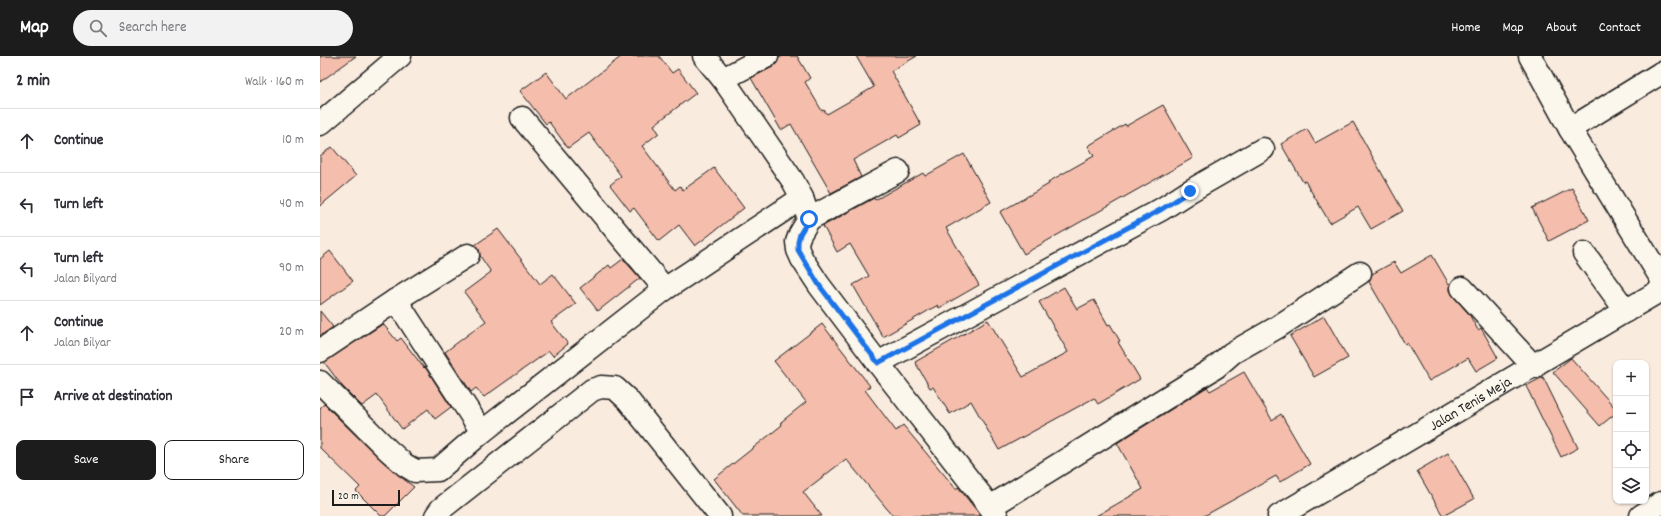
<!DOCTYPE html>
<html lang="en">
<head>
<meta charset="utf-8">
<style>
	body { margin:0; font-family:Dekko,sans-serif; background:#f2f2f3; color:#2b2b33 }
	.controls { position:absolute; right:12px; bottom:12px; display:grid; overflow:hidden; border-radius:8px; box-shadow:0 1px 3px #0004 }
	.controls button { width:36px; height:36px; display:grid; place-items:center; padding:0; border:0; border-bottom:1px solid #e1e1e2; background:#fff; color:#2b2b33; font:20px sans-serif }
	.scale { position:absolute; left:12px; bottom:10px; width:68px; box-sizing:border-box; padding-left:4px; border:2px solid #1c1c1c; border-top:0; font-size:11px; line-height:14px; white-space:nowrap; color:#1c1c1c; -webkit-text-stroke:3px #fbf7ec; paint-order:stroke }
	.stop { position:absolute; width:12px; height:12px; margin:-9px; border:3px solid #1a73e8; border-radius:50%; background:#fff }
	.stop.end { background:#1a73e8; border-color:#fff; box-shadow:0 1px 4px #0008 }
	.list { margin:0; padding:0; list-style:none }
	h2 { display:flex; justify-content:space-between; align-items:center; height:52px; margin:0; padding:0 16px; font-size:17px }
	h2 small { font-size:13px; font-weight:400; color:#7c7c81 }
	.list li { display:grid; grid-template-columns:26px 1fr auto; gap:12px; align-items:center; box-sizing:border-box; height:64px; padding:0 16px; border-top:1px solid #e1e1e2 }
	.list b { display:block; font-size:15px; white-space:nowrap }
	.list p { margin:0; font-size:13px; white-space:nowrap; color:#7c7c81 }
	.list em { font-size:13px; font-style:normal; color:#7c7c81 }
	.actions { display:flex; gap:8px; padding:12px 16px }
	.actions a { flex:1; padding:9px 0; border:1px solid #1c1c1c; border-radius:8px; text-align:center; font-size:14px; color:#1c1c1c }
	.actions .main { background:#1c1c1c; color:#fff }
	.icon { flex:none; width:22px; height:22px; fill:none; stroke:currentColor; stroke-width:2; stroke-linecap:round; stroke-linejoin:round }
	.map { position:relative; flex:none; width:1341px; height:460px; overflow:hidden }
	header { display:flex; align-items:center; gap:24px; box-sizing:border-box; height:56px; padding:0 20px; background:#1c1c1c; color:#fff }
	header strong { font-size:19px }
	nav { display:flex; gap:22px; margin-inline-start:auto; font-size:14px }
	.search { width:280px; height:36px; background:#f2f2f3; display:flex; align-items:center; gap:10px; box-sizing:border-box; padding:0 14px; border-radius:22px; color:#7c7c81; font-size:15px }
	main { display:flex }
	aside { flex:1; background:#fff }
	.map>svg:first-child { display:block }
	.building { fill:#f5bdab; stroke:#1c1c1c }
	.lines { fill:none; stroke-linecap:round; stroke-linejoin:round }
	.minor-casing { stroke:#1c1c1c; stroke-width:25 }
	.minor { stroke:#fbf7ec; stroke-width:22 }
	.route { stroke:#1a73e8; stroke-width:5 }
	.labels { text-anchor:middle; stroke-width:3; stroke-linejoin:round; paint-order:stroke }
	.street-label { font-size:15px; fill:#1c1c1c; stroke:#fbf7ec }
</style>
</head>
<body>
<header>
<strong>Map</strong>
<div class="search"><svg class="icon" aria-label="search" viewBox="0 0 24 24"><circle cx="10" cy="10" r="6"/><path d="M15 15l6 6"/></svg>Search here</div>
<nav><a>Home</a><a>Map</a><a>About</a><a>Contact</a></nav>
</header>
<main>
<aside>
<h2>2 min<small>Walk · 160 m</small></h2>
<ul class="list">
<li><svg class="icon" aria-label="ahead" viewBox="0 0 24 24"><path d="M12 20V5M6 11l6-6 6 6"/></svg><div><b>Continue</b></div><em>10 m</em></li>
<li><svg class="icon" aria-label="left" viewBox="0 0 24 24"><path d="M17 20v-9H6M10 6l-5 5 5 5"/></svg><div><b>Turn left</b></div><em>40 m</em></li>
<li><svg class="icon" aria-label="left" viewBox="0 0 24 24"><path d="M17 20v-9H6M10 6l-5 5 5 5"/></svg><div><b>Turn left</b><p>Jalan Bilyard</p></div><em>90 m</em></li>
<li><svg class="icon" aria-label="ahead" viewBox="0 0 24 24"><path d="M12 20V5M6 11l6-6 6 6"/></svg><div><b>Continue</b><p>Jalan Bilyar</p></div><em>20 m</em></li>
<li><svg class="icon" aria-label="arrive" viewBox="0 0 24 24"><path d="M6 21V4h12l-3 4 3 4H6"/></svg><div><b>Arrive at destination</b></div></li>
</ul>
<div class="actions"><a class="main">Save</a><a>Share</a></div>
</aside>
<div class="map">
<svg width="1341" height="460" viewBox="0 0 1341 460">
	<rect width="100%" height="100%" fill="#faebdf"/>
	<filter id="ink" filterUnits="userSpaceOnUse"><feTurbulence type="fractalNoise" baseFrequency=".025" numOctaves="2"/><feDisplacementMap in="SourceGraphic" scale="8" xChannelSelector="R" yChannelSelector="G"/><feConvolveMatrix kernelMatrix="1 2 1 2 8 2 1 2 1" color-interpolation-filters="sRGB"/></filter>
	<g filter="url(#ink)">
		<path class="building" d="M0,0h36l-36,26z
			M302,0h37l13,17 6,-4 18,24 -42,32 5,8 -17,13 33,44 5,-4 3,4 31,-22 30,40 -49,38 -16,-21 -20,16 -25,-33 -4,3 -20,-26 11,-9 -32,-43 -21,15 -19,-26 -3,2 -26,-33 26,-19 20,27z
			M463,0h14l13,22 -5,4 17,29 2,-1 3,4 47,-27 -18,-31h61l-26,15 30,54 -22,13 -2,-3 -44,25 8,17 -30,16 -40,-69 -10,6 -30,-52 22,-11 4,-4 2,-5z
			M843,49l30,53 -169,96 -24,-42 49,-28 -1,-2 46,-26 -6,-10 37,-22 1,2z
			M1033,66l50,89 -32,18 -13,-22 -28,16 -25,-42 -2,1 -22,-38 26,-15 8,14z
			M12,91l24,29 -36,30v-50z
			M644,98l27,48 -45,26 33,57 -40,23 -1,-3 -55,32 -30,-52 16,-9 -19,-32 -13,8 -14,-26 51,-28 1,2 48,-27 2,3z
			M1252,132l17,32 -40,21 -17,-33z
			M178,173l42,55 13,-10 23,30 -25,18 17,22 -15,12 -4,-5 -65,46 -8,-9 -5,4 -26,-40 41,-31 -22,-29 27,-20 -11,-16 -1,-7 -4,-4z
			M10,195l23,30 -33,24v-46z
			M1112,199l17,29 2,-1 -1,7 3,6 16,18 9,16 3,-2 17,30 -22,13 -8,-13 -39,23 -22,-38 -2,1 -36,-62 3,-8 22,-12 7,11z
			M303,203l17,19 -42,33 -18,-23 29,-23 2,3z
			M744,231l13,22 17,-9 14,25 2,-1 10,17 -2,1 22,37 -42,25 -4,-6 -95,52 -28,-49 -21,13 -17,-27 -3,1 -15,-26 73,-42 35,57 45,-25 -29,-50z
			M0,255l13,16 -13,9z
			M1004,260l24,42 -34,19 -24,-41z
			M63,268l14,17 4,-3 23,30 1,-1 26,40 -16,12 -7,-10 -26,20 -25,-34 -15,11 -20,-20 -18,-24z
			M502,268l48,62 -5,4 31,41 7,-6 53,64 2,-2 23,29h-88l-47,-57 -43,33 19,24h-79l-29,-37 68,-54 -1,-3 25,-20 -32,-41z
			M1251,302l45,51v4l-16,13 -47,-54z
			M924,316l28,48 9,-6 29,50 -30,18 -4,-6 -72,40h-108l47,-27 -26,-46 90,-56 3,4z
			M1223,321l35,71 -17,9 -35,-71z
			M4,348l56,55 17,15 17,13 -29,29h-4l-25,-25 4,-4 -40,-39v-40z
			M1128,397l26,46 -31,17 -26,-45z"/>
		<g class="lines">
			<defs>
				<g id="minor">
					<path d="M1210,0l40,73 91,149"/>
					<path d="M403,23l44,-23"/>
					<path d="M202,62l143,171"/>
					<path d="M0,68l80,-68"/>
					<path d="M1250,73l91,-56"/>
					<path d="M482,142l7,21 -9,15 -3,8 1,8 4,9 17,26 59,78 119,153"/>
					<path d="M489,163l89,-48"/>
					<path d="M1264,197l42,58"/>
					<path d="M1142,232l72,79"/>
					<path d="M76,244l86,132"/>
					<path d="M0,295l76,-51 72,-45"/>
					<path d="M558,307l284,-154 28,-18 73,-42"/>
					<path d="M0,326l68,68 17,15 10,6 23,-1 44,-38 183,-143 137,-91 -9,-17 -70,-102 -19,-23"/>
					<path d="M670,451l226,-140 16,-14 44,-25 84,-55"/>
					<path d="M116,460l5,-7 151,-119 9,-3 14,1 13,12 92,116"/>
					<path id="s1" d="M959,460l382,-226"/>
					<path d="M1321,460l20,-13"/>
				</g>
			</defs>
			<use href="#minor" class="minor-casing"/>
			<use href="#minor" class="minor"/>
		</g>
	</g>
	<g class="lines" filter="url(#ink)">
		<path class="route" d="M489,163l-9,15 -2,8v8l21,35 59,78 284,-154 28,-18"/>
	</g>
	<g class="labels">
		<g class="street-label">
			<text dy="5" stroke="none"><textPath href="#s1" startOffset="222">Jalan Tenis Meja</textPath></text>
		</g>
	</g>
</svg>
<div class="controls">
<button>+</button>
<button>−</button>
<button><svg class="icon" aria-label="locate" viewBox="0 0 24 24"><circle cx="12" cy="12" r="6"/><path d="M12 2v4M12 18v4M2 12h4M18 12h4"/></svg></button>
<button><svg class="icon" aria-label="layers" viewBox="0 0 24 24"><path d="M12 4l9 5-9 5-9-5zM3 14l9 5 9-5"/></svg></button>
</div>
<div class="scale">20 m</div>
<div class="stop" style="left:489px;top:163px"></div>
<div class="stop end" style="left:870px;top:135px"></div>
</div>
</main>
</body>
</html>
